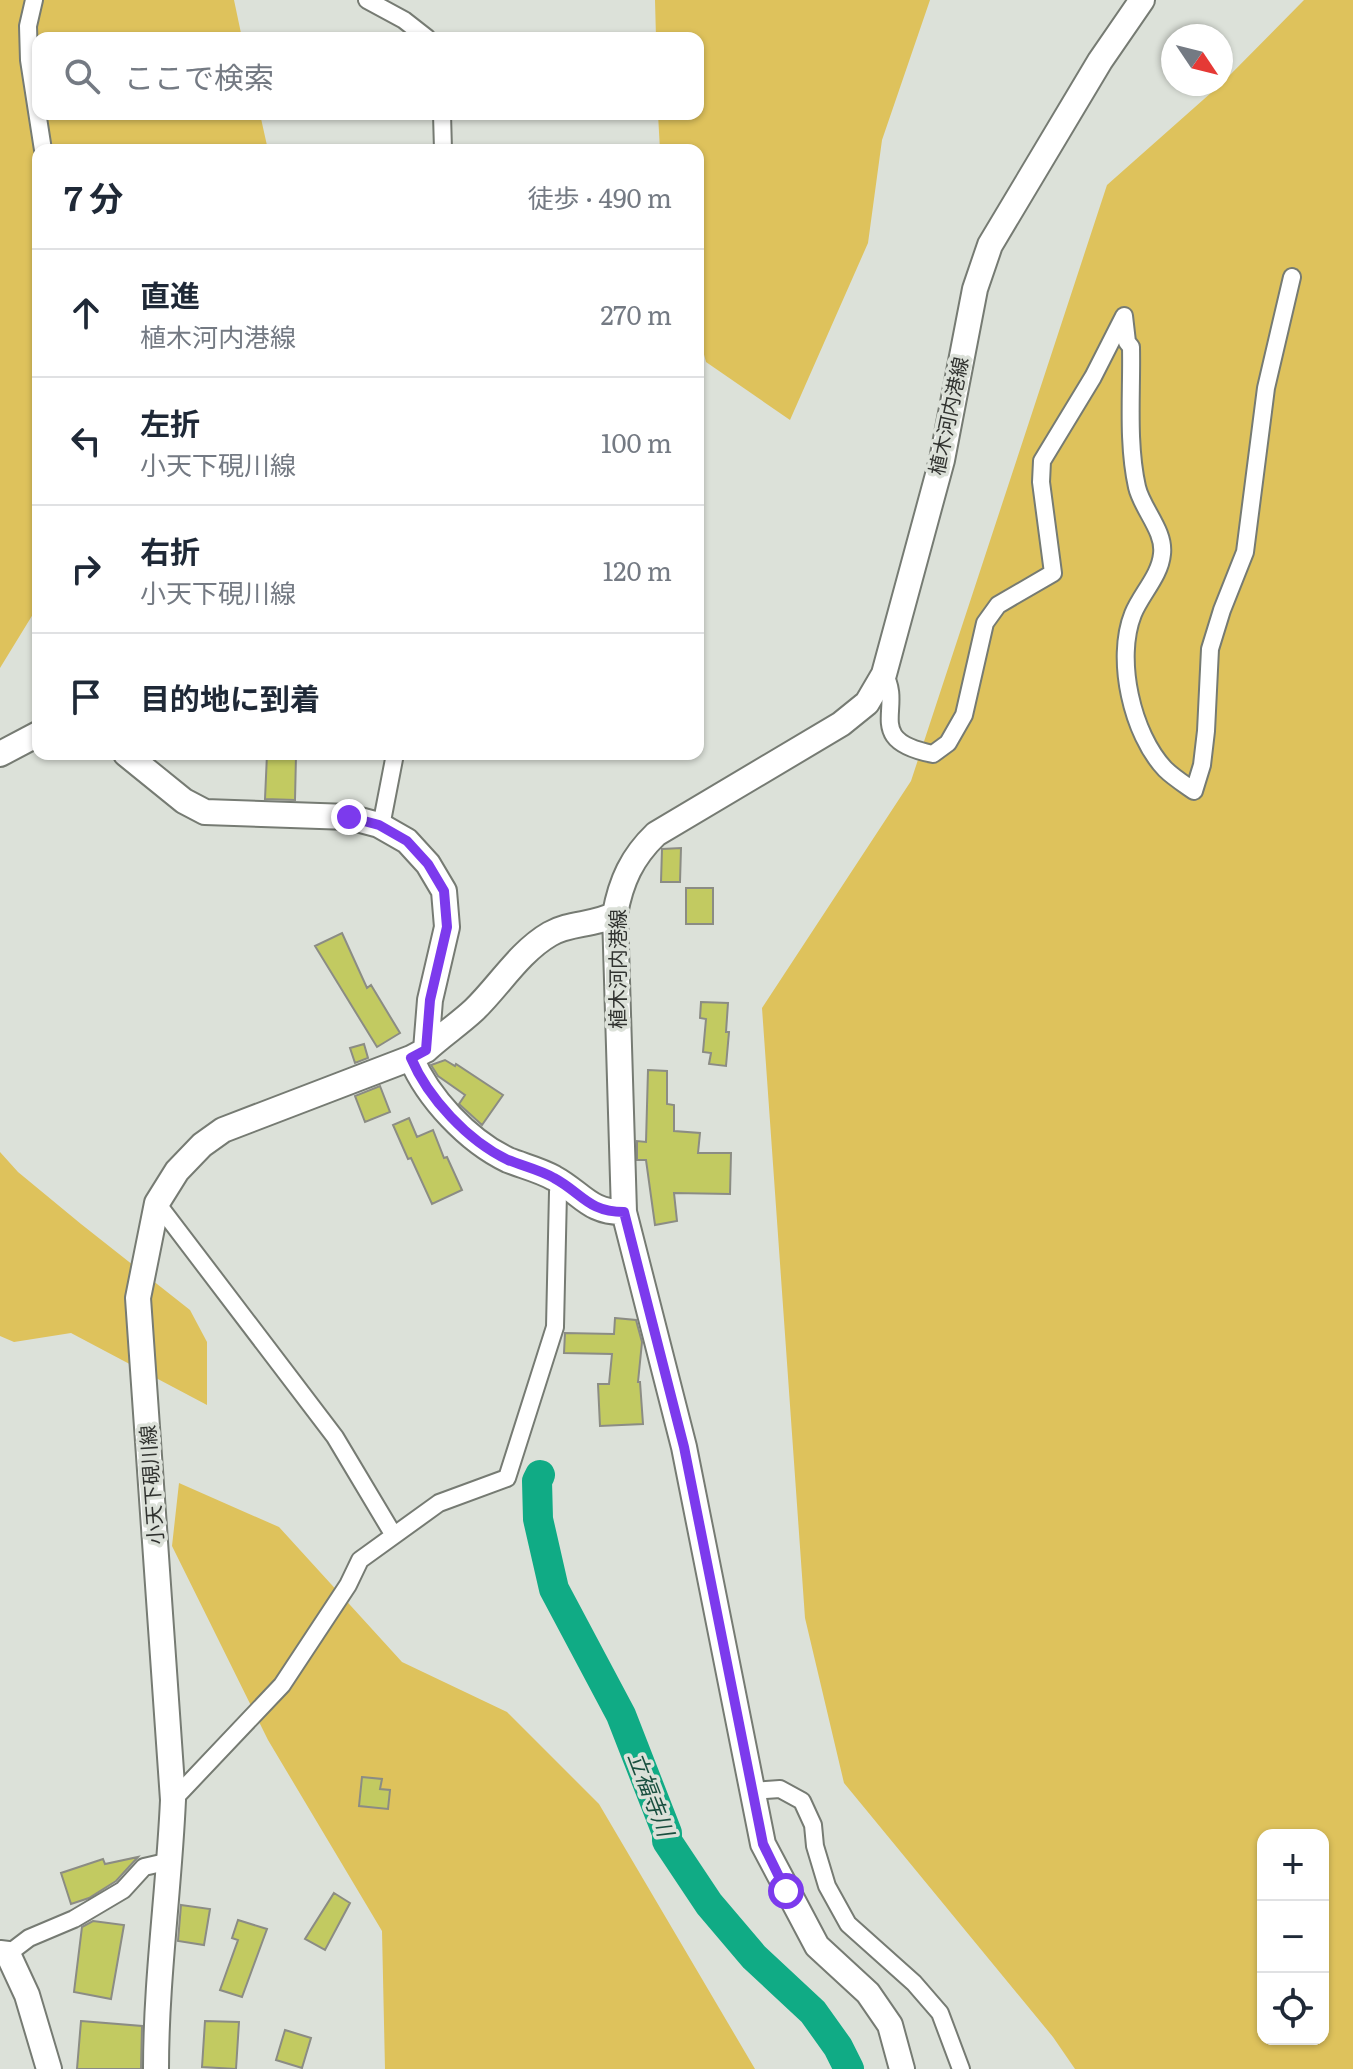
<!DOCTYPE html>
<html lang="ja">
<head>
<meta charset="utf-8">
<style>
	body { margin:0; font-family:Literata,"Noto Sans JP",serif; background:#f2f2f3; color:#1f2937 }
	.controls { position:absolute; right:24px; bottom:24px; display:grid; overflow:hidden; border-radius:16px; box-shadow:0 2px 6px #0004 }
	.controls button { width:72px; height:72px; display:grid; place-items:center; padding:0; border:0; border-bottom:2px solid #e0e1e3; background:#fff; color:#1f2937; font:40px sans-serif }
	.compass { position:absolute; left:1161px; top:24px; width:72px; height:72px; border-radius:50%; background:#fff; box-shadow:0 2px 6px #0004; rotate:125deg }
	.stop { position:absolute; width:24px; height:24px; margin:-18px; border:6px solid #7c3aed; border-radius:50%; background:#fff }
	.stop.end { background:#7c3aed; border-color:#fff; box-shadow:0 2px 8px #0008 }
	.list { margin:0; padding:0; list-style:none }
	h2 { display:flex; justify-content:space-between; align-items:center; height:104px; margin:0; padding:0 32px; font-size:34px }
	h2 small { font-size:26px; font-weight:400; color:#747a83 }
	.list li { display:grid; grid-template-columns:52px 1fr auto; gap:24px; align-items:center; box-sizing:border-box; height:128px; padding:0 32px; border-top:2px solid #e0e1e3 }
	.list b { display:block; font-size:30px; white-space:nowrap }
	.list p { margin:0; font-size:26px; white-space:nowrap; color:#747a83 }
	.list em { font-size:26px; font-style:normal; color:#747a83 }
	.icon { flex:none; width:44px; height:44px; fill:none; stroke:currentColor; stroke-width:2; stroke-linecap:round; stroke-linejoin:round }
	.map { position:relative; flex:none; width:1353px; height:2069px; overflow:hidden }
	.search { position:absolute; background:#fff; box-shadow:0 2px 6px #0004; left:32px; top:32px; width:672px; height:88px; display:flex; align-items:center; gap:20px; box-sizing:border-box; padding:0 28px; border-radius:16px; color:#747a83; font-size:30px }
	.panel { position:absolute; background:#fff; box-shadow:0 2px 6px #0004; left:32px; top:144px; width:672px; height:616px; border-radius:16px }
	.map>svg:first-child { display:block }
	.green { fill:#dec25c; fill-rule:evenodd }
	.lines { fill:none; stroke-linecap:round; stroke-linejoin:round }
	.river { stroke:#10ab85; stroke-width:30 }
	.building { fill:#c2ca61; stroke:#8b8c84; stroke-width:2 }
	.minor-casing { stroke:#767b73; stroke-width:20 }
	.secondary-casing { stroke:#767b73; stroke-width:28 }
	.minor { stroke:#fff; stroke-width:16 }
	.secondary { stroke:#fff; stroke-width:24 }
	.route { stroke:#7c3aed; stroke-width:10 }
	.labels { text-anchor:middle; stroke-width:7; stroke-linejoin:round; paint-order:stroke }
	.street-label { font-size:20px; fill:#30322f; stroke:#dce1d9 }
	.water-label { font-size:22px; font-style:italic; fill:#194f3f; stroke:#dce1d9 }
</style>
</head>
<body>
<div class="map">
<svg width="1353" height="2069" viewBox="0 0 1353 2069">
	<rect width="100%" height="100%" fill="#dce1d9"/>
	<path class="green" d="M0,0h234l8,38h-204v76h222l8,36h-230v456l-38,62z
		M655,0h275l-48,140 -14,103 -78,177 -84,-58 -8,-30v-182h-38l-2,-36h40v-76h-42z
		M1304,0h49v2069h-278l-22,-32 -209,-254 -39,-165 -43,-610 149,-227 196,-596 114,-101zM1263,1835h60v204h-60z
		M0,1152l18,20 63,52 109,86 17,32v63l-136,-72 -57,9 -14,-6z
		M179,1483l100,44 123,135 105,50 92,92 156,265h-370l-3,-138 -114,-191 -96,-194z"/>
	<g class="lines">
		<path class="river" d="M540,1475l-3,6 1,38 16,70 67,126 46,118v8l42,63 45,53 59,55 25,35 11,22"/>
	</g>
	<path class="building" d="M267,754l29,1 -1,45 -30,-1z
		M681,848l-1,34h-19l1,-33z
		M686,888h27v36h-27z
		M342,933l25,55 4,-3 29,48 -23,14 -62,-101z
		M701,1002l27,1 -2,29h3l-3,34 -17,-2 2,-11 -8,-1 3,-33 -6,-1z
		M364,1044l4,14 -13,5 -5,-15z
		M445,1060l10,6 1,-2 47,31 -21,30 -23,-21 6,-9 -27,-19 -7,-11z
		M648,1070l19,1v33l7,1v26l26,2 -2,20h33l-1,41 -56,-1 3,28 -22,4 -9,-65h-9v-19l9,1z
		M380,1086l10,26 -25,10 -10,-26z
		M409,1118l8,19 16,-7 11,28 3,-1 15,33 -30,14 -21,-46 -3,1 -15,-34z
		M615,1318l21,2 6,22 -4,40h2l3,42 -43,2 -2,-42h11l3,-30 -48,-1 1,-20 49,1z
		M362,1777l20,2 -2,10 10,1 -2,19 -29,-3z
		M138,1857l-22,24 -27,17 -18,6 -10,-31 42,-14 2,5z
		M334,1893l16,10 -25,47 -20,-11z
		M181,1905l29,4 -6,36 -26,-4z
		M238,1920l29,9 -25,68 -22,-7 18,-50 -6,-2z
		M93,1921l31,4 -13,74 -37,-7 8,-65z
		M81,2021l61,5 -1,43h-64z
		M205,2021l34,1 -3,47 -34,-2z
		M285,2030l26,8 -9,30 -26,-8z"/>
	<g class="lines">
		<defs>
			<path id="minor" d="M34,0l-6,26 1,34 14,90
				M367,0l37,20 23,18
				M442,114l1,36
				M884,674c21,34 -22,66 49,80l15,-11 16,-28 21,-92 13,-18 55,-32 -12,-91 1,-21 51,-84 31,-61 3,26 4,5c1,45 -4,95 6,140 5,22 28,44 25,67 -2,22 -21,40 -29,60 -18,45 -1,120 32,155 8,8 19,15 29,22l8,-26 4,-34 4,-82 12,-39 23,-58 21,-164 26,-111
				M379,825l4,-9 12,-62
				M157,1203l178,234 58,97
				M751,1791l29,-2 22,12 11,24 2,21 12,40 21,38 66,59 26,30 21,56
				M173,1800l109,-115 66,-100 12,-25 79,-57 68,-25 48,-151 3,-135 4,-9
				M8,1954l21,-16 45,-19 49,-29 21,-23 26,-6"/>
			<path id="secondary" d="M0,754l38,-20
				M126,754l58,47 21,11 144,5 30,8 28,16 21,23 16,27 3,36 -17,73 -4,50 -15,8c17,40 57,83 97,102 15,6 32,10 46,18 28,15 35,35 70,34
				M426,1050c15,-14 33,-26 48,-40 25,-24 45,-58 76,-76 20,-12 44,-8 65,-20
				M0,1953l8,1 19,41 22,74
				M156,2069c0,-90 13,-179 17,-269l-35,-502 19,-95 20,-32 25,-26 21,-15 188,-72
				M902,2069l-12,-44 -22,-32 -51,-47 -54,-102 -79,-397 -60,-235 -9,-298c6,-33 17,-57 41,-80l185,-110 26,-21 17,-29 58,-214 33,-171 15,-44 110,-184 42,-61"/>
		</defs>
		<use href="#minor" class="minor-casing"/>
		<use href="#secondary" class="secondary-casing"/>
		<use href="#minor" class="minor"/>
		<use href="#secondary" class="secondary"/>
	</g>
	<g class="lines">
		<path class="route" d="M349,817l30,8 28,16 21,23 16,27 3,36 -17,73 -4,50 -15,8c17,40 57,83 97,102 15,6 32,10 46,18 28,15 34,34 70,34l60,235 79,397 23,47"/>
	</g>
	<g class="labels">
		<g class="street-label">
			<text transform="translate(949 416) rotate(-78)" y="7">植木河内港線</text>
			<text transform="translate(618 969) rotate(-90)" y="7">植木河内港線</text>
			<text transform="translate(152 1485) rotate(-94)" y="7">小天下硯川線</text>
		</g>
		<g class="water-label">
			<text transform="translate(651 1794) rotate(69)" y="8">立福寺川</text>
		</g>
	</g>
</svg>
<div class="controls">
<button>+</button>
<button>−</button>
<button><svg class="icon" aria-label="locate" viewBox="0 0 24 24"><circle cx="12" cy="12" r="6"/><path d="M12 2v4M12 18v4M2 12h4M18 12h4"/></svg></button>
</div>
<svg class="compass" viewBox="-18 -18 36 36"><path d="M0-13l5 13h-10z" fill="#e53935"/><path d="M0 13l5-13h-10z" fill="#747a83"/></svg>
<div class="stop" style="left:786px;top:1891px"></div>
<div class="stop end" style="left:349px;top:817px"></div>
<div class="search"><svg class="icon" aria-label="search" viewBox="0 0 24 24"><circle cx="10" cy="10" r="6"/><path d="M15 15l6 6"/></svg>ここで検索</div>
<section class="panel">
<h2>7 分<small>徒歩 · 490 m</small></h2>
<ul class="list">
<li><svg class="icon" aria-label="ahead" viewBox="0 0 24 24"><path d="M12 20V5M6 11l6-6 6 6"/></svg><div><b>直進</b><p>植木河内港線</p></div><em>270 m</em></li>
<li><svg class="icon" aria-label="left" viewBox="0 0 24 24"><path d="M17 20v-9H6M10 6l-5 5 5 5"/></svg><div><b>左折</b><p>小天下硯川線</p></div><em>100 m</em></li>
<li><svg class="icon" aria-label="right" viewBox="0 0 24 24"><path d="M7 20v-9h11M14 6l5 5-5 5"/></svg><div><b>右折</b><p>小天下硯川線</p></div><em>120 m</em></li>
<li><svg class="icon" aria-label="arrive" viewBox="0 0 24 24"><path d="M6 21V4h12l-3 4 3 4H6"/></svg><div><b>目的地に到着</b></div></li>
</ul>
</section>
</div>
</body>
</html>
